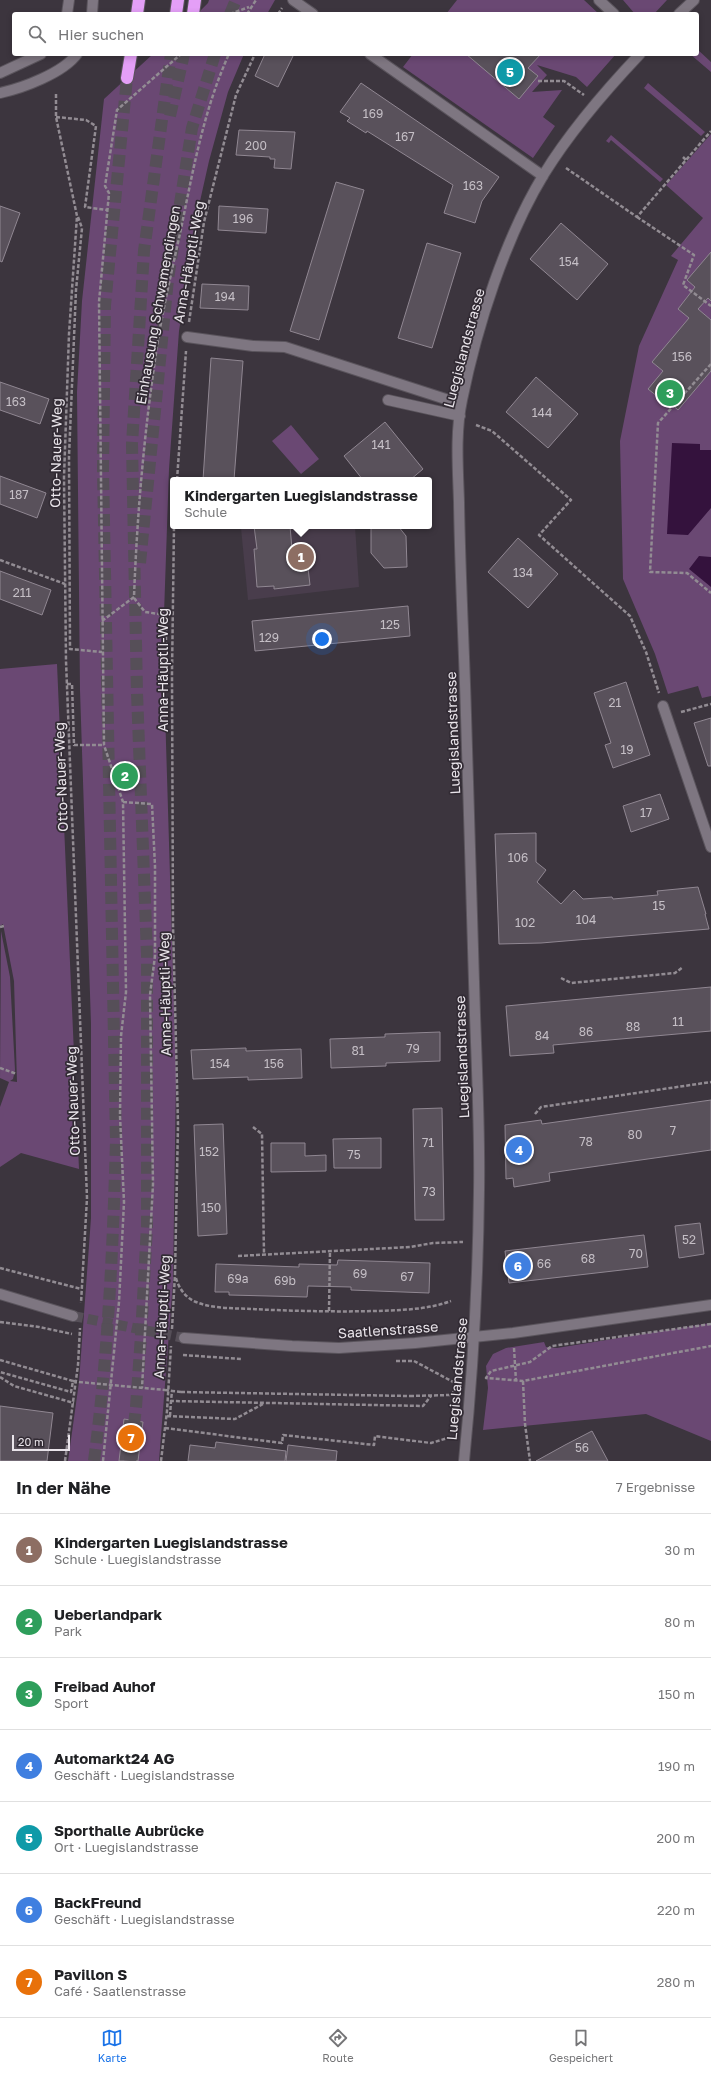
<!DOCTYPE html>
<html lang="de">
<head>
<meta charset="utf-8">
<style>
	body { margin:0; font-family:"Golos Text",sans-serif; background:#f6f6f6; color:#202124 }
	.scale { position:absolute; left:12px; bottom:10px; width:58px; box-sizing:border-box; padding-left:4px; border:2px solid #e9e4ea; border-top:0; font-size:11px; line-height:14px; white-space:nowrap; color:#e9e4ea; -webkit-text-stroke:3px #322b34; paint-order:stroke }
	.you { position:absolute; left:322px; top:639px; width:14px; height:14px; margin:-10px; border:3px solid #fff; border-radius:50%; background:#1a73e8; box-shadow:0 0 0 6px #1a73e833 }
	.badge { display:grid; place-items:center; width:26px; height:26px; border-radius:50%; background:#1a73e8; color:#fff; font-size:13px; font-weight:700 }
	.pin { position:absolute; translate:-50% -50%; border:2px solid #fff; box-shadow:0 1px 4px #0006 }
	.popup { position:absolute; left:170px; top:477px; width:262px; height:52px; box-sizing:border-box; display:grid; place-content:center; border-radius:4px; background:#fff; filter:drop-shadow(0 1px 3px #0005); font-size:13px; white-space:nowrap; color:#757577 }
	.popup b { font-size:15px; color:#202124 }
	.popup::after { content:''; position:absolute; left:50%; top:100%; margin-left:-8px; border:8px solid transparent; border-top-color:#fff }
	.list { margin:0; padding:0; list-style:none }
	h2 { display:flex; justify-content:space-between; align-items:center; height:52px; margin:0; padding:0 16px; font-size:17px }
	h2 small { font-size:13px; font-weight:400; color:#757577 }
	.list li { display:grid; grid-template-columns:26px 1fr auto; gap:12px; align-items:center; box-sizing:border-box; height:72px; padding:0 16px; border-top:1px solid #e0e0e0 }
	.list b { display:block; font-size:15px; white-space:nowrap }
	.list p { margin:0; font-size:13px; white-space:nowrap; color:#757577 }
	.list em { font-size:13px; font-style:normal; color:#757577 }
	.icon { flex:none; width:22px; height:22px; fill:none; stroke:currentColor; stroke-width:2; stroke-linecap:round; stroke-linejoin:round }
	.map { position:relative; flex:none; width:711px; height:1461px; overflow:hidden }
	.search { position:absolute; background:#fff; box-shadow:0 2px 6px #0003; left:12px; right:12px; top:12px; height:44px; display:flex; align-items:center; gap:10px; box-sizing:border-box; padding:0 14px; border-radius:4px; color:#757577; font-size:15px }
	.sheet { height:556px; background:#fff }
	nav { display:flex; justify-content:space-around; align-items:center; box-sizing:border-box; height:56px; border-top:1px solid #e0e0e0; background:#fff; font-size:11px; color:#757577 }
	nav a { display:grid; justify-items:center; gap:2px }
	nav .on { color:#1a73e8 }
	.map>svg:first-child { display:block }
	.built { fill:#493d4c }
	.green { fill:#6a4873 }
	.water { fill:#34123d }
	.building { fill:#59515b; stroke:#908792 }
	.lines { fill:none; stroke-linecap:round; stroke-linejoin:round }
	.minor-tunnel { stroke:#564f58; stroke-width:10; stroke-dasharray:10 5; stroke-linecap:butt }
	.highway-tunnel { stroke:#564f58; stroke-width:12; stroke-dasharray:12 6; stroke-linecap:butt }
	.minor-casing { stroke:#5a545c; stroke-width:12 }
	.highway-casing { stroke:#5a545c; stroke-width:14 }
	.path { stroke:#928c93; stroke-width:2.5; stroke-dasharray:4 2; stroke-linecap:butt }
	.minor { stroke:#7e7681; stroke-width:10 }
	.highway { stroke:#e49ff7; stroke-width:12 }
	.path-bridge { stroke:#928c93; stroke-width:2.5; stroke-dasharray:4 2; stroke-linecap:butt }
	.labels { text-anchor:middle; stroke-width:3.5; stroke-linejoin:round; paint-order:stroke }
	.number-label { font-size:12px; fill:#c5bfc6 }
	.street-label { font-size:14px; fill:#e9e4ea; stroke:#322b34 }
</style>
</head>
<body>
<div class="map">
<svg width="711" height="1461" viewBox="0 0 711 1461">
	<rect width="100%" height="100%" fill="#3c353e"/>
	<path class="built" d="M243,526h112l4,61 -111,13 -7,-72z"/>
	<path class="green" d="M209,0h66l-8,14h-70l11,-11z
		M457,0h127l15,14h-153z
		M623,0h44l-13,14h-19z
		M697,49l14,13v10l-21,-18h7z
		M153,54h91l-16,38 -19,69 -13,58 -17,112 -10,138 -6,174 13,433 -3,206 -14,179h-91l11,-79 12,-164v-194l-11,-334 -3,-298 5,-91 22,-202z
		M413,54h203l-29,33 -11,-10 -39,-12 10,10 -15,17 30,-2 -19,27 12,9 -22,32 -130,-91z
		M648,83l57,49 -4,4 -57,-48z
		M711,134v562l-9,2 -4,-12 -30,8 -13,-40 -32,-75 -3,-138 19,-95 39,-86 -7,-4 32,-38 -37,-33z
		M611,135l52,44 -3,3 -49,-42 -2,3 -3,-2z
		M291,425l28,34 -18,15 -29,-33z
		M57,664l22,505 -58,-16 -21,14v-60l9,-25 -9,-4 1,-147 9,46 5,93 -2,9 -3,2 7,1 -3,-101 -11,-57 -3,2v-257z
		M711,1323v118l-65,-27 -163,16 5,-42 -2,-22 7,-12 13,-6 38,-6 2,5 11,1z"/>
	<path class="water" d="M672,443l28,1v6h11v58l-23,27 -21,-1z
		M699,556l12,1v30l-22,-18z"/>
	<path class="building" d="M265,54h29l-16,33 -23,-11z
		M466,54h75l-13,14 10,8 -19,23z
		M361,83l138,94 -17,24 -7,22 -31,-10 9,-28 -86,-54 -1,2 -19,-12 3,-3 -10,-6z
		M239,130l56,2 -4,37 -17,-1 1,-9h-5v-2l-34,-2z
		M336,182l28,8 -45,150 -29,-9z
		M0,206l20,7 -18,49 -2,-1z
		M219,206l49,3 -2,24 -48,-3z
		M561,223l47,41 -31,36 -47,-41z
		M427,243l34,10 -29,95 -34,-10z
		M711,252v49l-3,-3 -10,11 13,11v51l-33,39 -9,-8 -2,2 -19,-15 15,-18 -11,-9 37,-44 -11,-9 17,-22 -8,-7z
		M202,284l47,2 -1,24 -48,-2z
		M211,358l32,3 -9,119h-31z
		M536,377l42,37 -30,34 -42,-36z
		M0,382l49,17 -9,25 -40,-14z
		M385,422l38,47 -13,11h-47l-19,-24z
		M0,476l46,17 -9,25 -37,-14z
		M254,526h36l3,35 14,-2 3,26 -36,4v-3l-17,1 -3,-38h3z
		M371,526h27l8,10 1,31 -23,1 -13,-15z
		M518,538l40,36 -30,34 -40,-36z
		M0,571l51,19 -9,25 -42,-16z
		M408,606l2,30 -155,15 -3,-30z
		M626,682l24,73 -37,13 -8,-23 6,-2 -17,-50z
		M711,718v48h-3l-14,-43z
		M660,794l9,25 -38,13 -8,-26z
		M536,833v29l10,8 -9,12 24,22 13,-14 9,9 29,-2 1,2 45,-4 -1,-4 41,-4 8,27h-1l4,15 -168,14 -42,1 -4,-110z
		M711,987v44l-158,14 1,8 -44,3 -4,-50z
		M440,1032v29l-54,2v3l-55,2 -1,-29 55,-2v-3z
		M246,1048v3l55,-2 1,29 -54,2v-3l-55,2 -2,-29z
		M711,1100v50l-162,23 1,8 -36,6 -1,-9 -7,1 -1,-54 36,-5 1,4z
		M442,1108l2,112h-29l-2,-111z
		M223,1124l4,110 -29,2 -4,-111z
		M381,1138v30h-47l-1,-29z
		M271,1143h34v13l21,-1v16l-55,1z
		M700,1223l4,31 -25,4 -4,-32z
		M644,1235l4,32 -139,16 -4,-32z
		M338,1260l92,3 -1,30 -78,-3v-3l-43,-1 -1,11 -78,-2v-3h-14l1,-28 83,3v-3l38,1z
		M0,1406l53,7 -6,48h-47z
		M124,1419l19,3 -5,39h-19z
		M592,1431l16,30h-72l29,-16z
		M216,1442l70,9 -1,10h-97l2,-16 25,3z
		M288,1445l49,6 -1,10h-50z"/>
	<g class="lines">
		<path class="minor-tunnel" d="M73,1316l111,22"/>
		<path class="highway-tunnel" d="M230,14l6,-14
			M170,116l14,-62
			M140,563l28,-284 24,-151 23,-74
			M94,1461c14,-106 19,-213 22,-320l-13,-671 2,-165 22,-227
			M130,1461l6,-54 5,-71 6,-110v-272l-10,-261 -5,-249 12,-193 27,-197"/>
		<defs>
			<path id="minor" d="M293,0l20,14
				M599,0l15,14
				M67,14l2,-14
				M92,14l1,-14
				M679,14l15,-14
				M370,54l173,122
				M0,73l41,-19
				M0,93c23,-5 63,-20 77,-39
				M187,337l66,9 32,1 176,57
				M388,400l72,16
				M663,706l48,141
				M0,1294l73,22
				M184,1338l108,8 47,2 76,-5 98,-10 198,-28
				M464,1461c9,-90 14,-180 15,-270 1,-59 -2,-118 -4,-176 -3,-100 -6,-200 -9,-300 -2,-71 -6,-142 -7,-213 -1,-33 -4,-69 3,-102 15,-74 43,-162 82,-226 27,-44 61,-83 96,-120"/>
			<path id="highway" d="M137,14l2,-14
				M176,14l2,-14
				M193,14l2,-14
				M127,78l4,-24"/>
		</defs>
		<use href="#minor" class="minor-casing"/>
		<use href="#highway" class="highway-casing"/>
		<path class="path" d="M230,14l19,-7
			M247,14l9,-14
			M278,14l4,-6
			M538,81h26l20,14
			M56,94v23l21,99 -8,118 -5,143 2,184 21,537 -6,105
			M56,117l30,3 10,6 -11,81 22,3
			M683,157l3,3
			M566,168l71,49 74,-86
			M78,217l4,11 -6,62 -7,166 1,193 32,3
			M637,217l57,38 -11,30 28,21
			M189,322l15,-100 32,-127 19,-41
			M711,364l-53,59 -8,149 37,1 24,20
			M476,425l16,6 79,69 -32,35 91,81 16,36 13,41
			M177,480l9,-129
			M0,560l65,24
			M134,598l11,14 21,3v58h6
			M102,621l32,-24c3,-81 10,-163 22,-244 6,-41 16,-83 25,-124 12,-59 23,-120 48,-175
			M67,684h5l2,61h30
			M681,712l30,-8
			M123,802l29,2 3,62v90l-5,39 3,189 -11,204
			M0,927l4,-1
			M561,978l10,5 104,-10 8,-6
			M0,1068l17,6
			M535,1114l6,-7 170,-25
			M253,1127l9,7 2,120
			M238,1256l172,-9 23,-4 30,-1
			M0,1268l81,21
			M176,1278c3,11 10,20 20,24 17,7 38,6 55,7 41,2 83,3 125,2 24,-1 51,-1 75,-10
			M329,1311l1,-60
			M0,1322l39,5 33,7
			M711,1324l-159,22 -22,16 -39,9 -5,7 37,3 188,-35
			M172,1329l3,-55 3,-149 -5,-200 -1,-252 2,-147
			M514,1348l2,33
			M183,1355l58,4
			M0,1360l73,21 -2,11 -71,-20
			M396,1361h18l43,23
			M0,1377l14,9 60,17
			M523,1381l2,43 5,37
			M79,1382l86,8
			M181,1392l-9,-1 -1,10 252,5 8,-10
			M410,1396l41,-1 4,-5
			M167,1416l68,3 28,-15
			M170,1416l1,-15
			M165,1428l117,15 1,-8 91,10 1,-9 56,7 20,-6
			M65,1461l13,-96 2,-37
			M103,1461l16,-159 5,-100 -4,-86 1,-80 5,-44 -3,-190 -19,-57 -5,-443 10,-109 -4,-7 12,-76 64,-56
			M161,1461l6,-50 4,-65"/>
		<use href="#minor" class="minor"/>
		<use href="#highway" class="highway"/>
		<path class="path-bridge" d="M73,1381l6,1
			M165,1390l7,1
			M181,1392l229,4"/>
	</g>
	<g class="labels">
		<g class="number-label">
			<text x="373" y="118">169</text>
			<text x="405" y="141">167</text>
			<text x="256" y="150">200</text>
			<text x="473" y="190">163</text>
			<text x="243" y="223">196</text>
			<text x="569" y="266">154</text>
			<text x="225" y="301">194</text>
			<text x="682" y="361">156</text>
			<text x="16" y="406">163</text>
			<text x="542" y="417">144</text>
			<text x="381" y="449">141</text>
			<text x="19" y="499">187</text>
			<text x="523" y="577">134</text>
			<text x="22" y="597">211</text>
			<text x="390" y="629">125</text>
			<text x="269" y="642">129</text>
			<text x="615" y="707">21</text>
			<text x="627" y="754">19</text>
			<text x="646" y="817">17</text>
			<text x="518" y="862">106</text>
			<text x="659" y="910">15</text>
			<text x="586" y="924">104</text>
			<text x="525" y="927">102</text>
			<text x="678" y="1026">11</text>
			<text x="633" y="1031">88</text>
			<text x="586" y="1036">86</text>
			<text x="542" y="1040">84</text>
			<text x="413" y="1053">79</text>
			<text x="358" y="1055">81</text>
			<text x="220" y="1068">154</text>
			<text x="274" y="1068">156</text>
			<text x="673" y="1135">7</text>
			<text x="635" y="1139">80</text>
			<text x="586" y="1146">78</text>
			<text x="428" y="1147">71</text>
			<text x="209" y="1156">152</text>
			<text x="354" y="1159">75</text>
			<text x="429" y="1196">73</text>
			<text x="211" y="1212">150</text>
			<text x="689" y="1244">52</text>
			<text x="636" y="1258">70</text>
			<text x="588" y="1263">68</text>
			<text x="544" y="1268">66</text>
			<text x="360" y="1278">69</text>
			<text x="407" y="1281">67</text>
			<text x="238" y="1283">69a</text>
			<text x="285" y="1285">69b</text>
			<text x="582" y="1452">56</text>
		</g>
		<g class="street-label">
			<text transform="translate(189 262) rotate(-80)" y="5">Anna-Häuptli-Weg</text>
			<text transform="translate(158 305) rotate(-80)" y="5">Einhausung Schwamendingen</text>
			<text transform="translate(464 348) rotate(-75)" y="5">Luegislandstrasse</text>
			<text transform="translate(56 453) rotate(-89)" y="5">Otto-Nauer-Weg</text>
			<text transform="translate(163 670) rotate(-90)" y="5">Anna-Häuptli-Weg</text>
			<text transform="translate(453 733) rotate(-92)" y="5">Luegislandstrasse</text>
			<text transform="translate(61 777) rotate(-92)" y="5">Otto-Nauer-Weg</text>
			<text transform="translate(165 994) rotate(-91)" y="5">Anna-Häuptli-Weg</text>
			<text transform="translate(462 1057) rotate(-92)" y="5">Luegislandstrasse</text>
			<text transform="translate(73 1101) rotate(-92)" y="5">Otto-Nauer-Weg</text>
			<text transform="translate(162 1317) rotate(-87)" y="5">Anna-Häuptli-Weg</text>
			<text transform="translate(388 1330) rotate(-4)" y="5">Saatlenstrasse</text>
			<text transform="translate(457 1379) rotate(-85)" y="5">Luegislandstrasse</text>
		</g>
	</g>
</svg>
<div class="scale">20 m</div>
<div class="you"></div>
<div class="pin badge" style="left:301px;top:557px;background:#8d6e63">1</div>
<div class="popup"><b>Kindergarten Luegislandstrasse</b>Schule</div>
<div class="pin badge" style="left:125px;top:776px;background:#2e9e5b">2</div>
<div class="pin badge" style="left:670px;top:393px;background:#2e9e5b">3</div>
<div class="pin badge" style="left:519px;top:1150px;background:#3f7fe0">4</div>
<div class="pin badge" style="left:510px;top:72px;background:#0f9aa8">5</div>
<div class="pin badge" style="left:518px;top:1266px;background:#3f7fe0">6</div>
<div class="pin badge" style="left:131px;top:1438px;background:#e8710a">7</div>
<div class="search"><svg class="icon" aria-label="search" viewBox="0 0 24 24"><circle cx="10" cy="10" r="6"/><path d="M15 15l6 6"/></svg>Hier suchen</div>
</div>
<section class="sheet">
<h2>In der Nähe<small>7 Ergebnisse</small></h2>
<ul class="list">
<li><span class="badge" style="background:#8d6e63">1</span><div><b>Kindergarten Luegislandstrasse</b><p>Schule · Luegislandstrasse</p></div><em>30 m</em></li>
<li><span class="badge" style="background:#2e9e5b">2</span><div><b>Ueberlandpark</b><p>Park</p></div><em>80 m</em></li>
<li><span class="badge" style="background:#2e9e5b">3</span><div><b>Freibad Auhof</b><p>Sport</p></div><em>150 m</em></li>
<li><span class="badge" style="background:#3f7fe0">4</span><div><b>Automarkt24 AG</b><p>Geschäft · Luegislandstrasse</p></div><em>190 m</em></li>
<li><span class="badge" style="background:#0f9aa8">5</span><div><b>Sporthalle Aubrücke</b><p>Ort · Luegislandstrasse</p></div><em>200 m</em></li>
<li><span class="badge" style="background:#3f7fe0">6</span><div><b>BackFreund</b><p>Geschäft · Luegislandstrasse</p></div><em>220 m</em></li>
<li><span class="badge" style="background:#e8710a">7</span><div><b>Pavillon S</b><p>Café · Saatlenstrasse</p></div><em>280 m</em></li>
</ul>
</section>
<nav>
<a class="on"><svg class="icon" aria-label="map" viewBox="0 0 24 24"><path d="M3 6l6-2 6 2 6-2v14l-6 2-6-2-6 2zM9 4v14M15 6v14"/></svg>Karte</a>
<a><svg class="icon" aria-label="directions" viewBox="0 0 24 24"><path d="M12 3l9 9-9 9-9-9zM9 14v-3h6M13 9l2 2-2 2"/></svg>Route</a>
<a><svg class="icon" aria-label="saved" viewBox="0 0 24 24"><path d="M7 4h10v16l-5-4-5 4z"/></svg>Gespeichert</a>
</nav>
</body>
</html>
